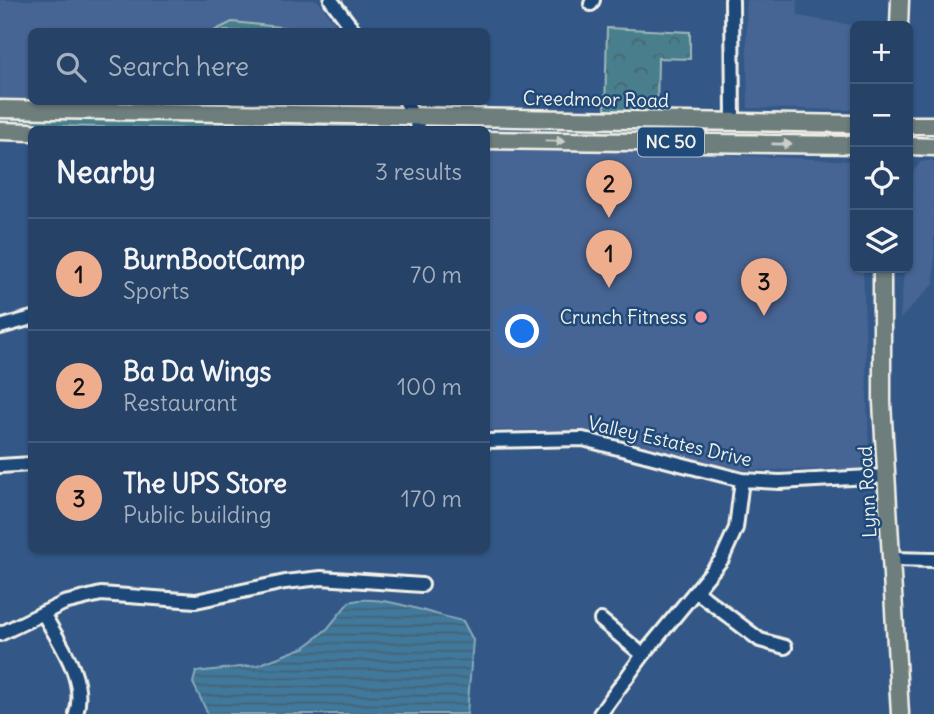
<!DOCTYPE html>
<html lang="en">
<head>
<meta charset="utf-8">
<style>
	body { margin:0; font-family:Delius,sans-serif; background:#2e496c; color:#f1f3f6 }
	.controls { position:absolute; right:21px; top:21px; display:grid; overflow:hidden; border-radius:10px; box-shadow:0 2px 5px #0004 }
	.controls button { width:63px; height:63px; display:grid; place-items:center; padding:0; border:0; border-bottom:2px solid #425b7a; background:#264266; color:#f1f3f6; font:35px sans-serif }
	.you { position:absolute; left:523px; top:332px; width:24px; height:24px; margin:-18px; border:5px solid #fff; border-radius:50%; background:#1a73e8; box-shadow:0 0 0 10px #1a73e833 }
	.badge { display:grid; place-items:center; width:46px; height:46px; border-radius:50%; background:#eead8d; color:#111; font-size:23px; font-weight:700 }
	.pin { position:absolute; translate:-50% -58px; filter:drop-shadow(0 2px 4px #0008) }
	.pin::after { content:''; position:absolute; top:37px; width:24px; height:21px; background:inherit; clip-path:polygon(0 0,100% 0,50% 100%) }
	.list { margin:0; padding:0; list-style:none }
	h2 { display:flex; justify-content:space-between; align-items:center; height:91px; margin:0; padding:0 28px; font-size:30px }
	h2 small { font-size:23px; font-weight:400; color:#a4b0bf }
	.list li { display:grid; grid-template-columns:46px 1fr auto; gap:21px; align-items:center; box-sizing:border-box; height:112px; padding:0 28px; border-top:2px solid #425b7a }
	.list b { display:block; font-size:26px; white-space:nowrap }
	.list p { margin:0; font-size:23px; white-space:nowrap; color:#a4b0bf }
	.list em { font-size:23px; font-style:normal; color:#a4b0bf }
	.icon { flex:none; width:38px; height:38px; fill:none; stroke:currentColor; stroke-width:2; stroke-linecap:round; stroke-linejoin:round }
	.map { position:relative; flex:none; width:934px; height:714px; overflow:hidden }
	.search { position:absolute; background:#264266; box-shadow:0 2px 5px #0004; left:28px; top:28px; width:462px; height:77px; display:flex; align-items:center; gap:18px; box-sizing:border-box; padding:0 24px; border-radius:10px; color:#a4b0bf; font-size:26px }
	.panel { position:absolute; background:#264266; box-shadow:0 2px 5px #0004; left:28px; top:126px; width:462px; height:427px; border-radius:10px }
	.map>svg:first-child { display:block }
	.built { fill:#466594 }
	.grass { fill:#487e8c; stroke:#9eb8ba; stroke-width:2 }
	.forest { fill:url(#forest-crowns); stroke:#9eb8ba; stroke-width:2 }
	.water { fill:url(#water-rules); stroke:#89a9ba; stroke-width:2 }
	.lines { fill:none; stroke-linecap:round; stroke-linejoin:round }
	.minor-casing { stroke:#f4f1e8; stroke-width:18 }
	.major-casing { stroke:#f4f1e8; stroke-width:21 }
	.minor { stroke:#1f4a7a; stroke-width:12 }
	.major { stroke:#6d7e7c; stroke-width:16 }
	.oneway { fill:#cccec8 }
	.poi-dot { fill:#ff9aa2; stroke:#1f4a7a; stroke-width:2.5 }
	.labels { text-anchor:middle; stroke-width:5; stroke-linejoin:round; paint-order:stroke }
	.shield { fill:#1f4a7a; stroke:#b4bfc7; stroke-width:2 }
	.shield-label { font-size:18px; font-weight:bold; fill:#f4f1e8 }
	.street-label { font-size:19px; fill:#f4f1e8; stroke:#1f4a7a }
	.poi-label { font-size:19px; fill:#f4f1e8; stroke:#1f4a7a; text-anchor:end }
</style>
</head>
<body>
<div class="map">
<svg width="934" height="714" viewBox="0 0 934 714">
	<defs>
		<pattern id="forest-crowns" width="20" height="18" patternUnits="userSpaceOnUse" patternTransform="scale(1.75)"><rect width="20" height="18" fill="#487e8c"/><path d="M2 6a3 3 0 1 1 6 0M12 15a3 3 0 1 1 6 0" fill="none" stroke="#48666c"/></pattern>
		<pattern id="water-rules" width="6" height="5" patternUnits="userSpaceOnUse" patternTransform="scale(1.75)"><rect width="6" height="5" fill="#41799c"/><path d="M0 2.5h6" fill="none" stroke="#456071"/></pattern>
	</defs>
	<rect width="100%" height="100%" fill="#335888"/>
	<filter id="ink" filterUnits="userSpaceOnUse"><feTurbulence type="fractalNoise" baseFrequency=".0143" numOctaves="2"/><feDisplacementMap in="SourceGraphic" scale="14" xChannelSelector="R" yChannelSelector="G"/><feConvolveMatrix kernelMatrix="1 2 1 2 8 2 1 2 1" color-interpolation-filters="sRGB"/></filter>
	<g filter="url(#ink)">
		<path class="built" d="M0,0h317l24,31 -309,1 -1,69 -31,-1z
			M746,0h51l1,16 59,10 -2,84 -107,-2z
			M60,102h316l-2,6z
			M487,149l207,4 161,8v107h8l6,189 -3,9 -11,3 -115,1 -53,-11 -65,-22 -34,-7h-101z
			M934,160v123l-34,36 4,-48 4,-3 5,-97 8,-9z"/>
		<path class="grass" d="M232,22l87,9h-105z
			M0,116l361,7 -1,3 -90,-1 -71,4 -199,-4z
			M620,127l88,1v4l-71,4 -148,-2v-3l90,1z"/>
		<path class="forest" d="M607,28l83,4v27l-32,-1 -1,54h-52z"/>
		<path class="water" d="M359,600c36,-2 69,14 104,21l10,19 -6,74h-259l-15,-31 3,-11 62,-7 47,-18 23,-19 21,-26z"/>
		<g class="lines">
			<defs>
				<path id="minor" d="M331,0l24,32
					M732,0l1,122
					M591,4l2,-4
					M406,102l14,28
					M0,327l32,-9
					M486,441l97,-2 159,41 38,2 107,-6
					M0,466l32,-2
					M892,559l42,1
					M697,592l63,48 25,7
					M43,613c16,30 44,65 33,101
					M601,620l42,35
					M0,634l64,-31 37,-9 95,7 89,-19 36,-4 101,7
					M600,714l43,-59 79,-96 14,-31 6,-48"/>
				<path id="major" d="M899,26l1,-26
					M0,109l855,15
					M908,125h26
					M0,131l32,1
					M486,140l369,5
					M908,146l26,1
					M882,268v134l18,312"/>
			</defs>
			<use href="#minor" class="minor-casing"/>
			<use href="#major" class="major-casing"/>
			<use href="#minor" class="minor"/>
			<use href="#major" class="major"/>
		</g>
		<defs><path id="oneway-solid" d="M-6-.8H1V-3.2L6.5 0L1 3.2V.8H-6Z" transform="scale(1.75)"/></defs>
		<g class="oneway">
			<use href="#oneway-solid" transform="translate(555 141) rotate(1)"/>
			<use href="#oneway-solid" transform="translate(782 144) rotate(1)"/>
		</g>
	</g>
	<circle class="poi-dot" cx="701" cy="317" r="7"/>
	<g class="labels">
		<rect class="shield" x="638" y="127.5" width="66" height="29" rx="5"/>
		<g class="shield-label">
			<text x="671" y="148">NC 50</text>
		</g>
		<g class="street-label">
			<text transform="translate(596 99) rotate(1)" y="7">Creedmoor Road</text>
			<text transform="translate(670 441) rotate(13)" y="7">Valley Estates Drive</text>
			<text transform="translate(867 492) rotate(-93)" y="7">Lynn Road</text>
		</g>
		<g class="poi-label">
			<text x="687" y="324">Crunch Fitness</text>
		</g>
	</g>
</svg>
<div class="controls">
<button>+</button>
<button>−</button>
<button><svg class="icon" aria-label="locate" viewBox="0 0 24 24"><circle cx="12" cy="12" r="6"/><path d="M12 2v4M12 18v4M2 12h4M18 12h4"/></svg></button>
<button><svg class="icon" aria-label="layers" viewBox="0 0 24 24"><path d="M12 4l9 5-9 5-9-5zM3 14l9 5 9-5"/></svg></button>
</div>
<div class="you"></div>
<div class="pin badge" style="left:609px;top:288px">1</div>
<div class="pin badge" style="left:609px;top:218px">2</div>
<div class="pin badge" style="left:764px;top:316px">3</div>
<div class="search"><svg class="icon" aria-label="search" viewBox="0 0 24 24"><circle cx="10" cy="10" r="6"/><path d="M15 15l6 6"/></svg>Search here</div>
<section class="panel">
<h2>Nearby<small>3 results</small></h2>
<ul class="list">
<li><span class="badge">1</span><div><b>BurnBootCamp</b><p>Sports</p></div><em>70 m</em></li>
<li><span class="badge">2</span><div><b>Ba Da Wings</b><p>Restaurant</p></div><em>100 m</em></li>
<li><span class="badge">3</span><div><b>The UPS Store</b><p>Public building</p></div><em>170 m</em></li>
</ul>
</section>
</div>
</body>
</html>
